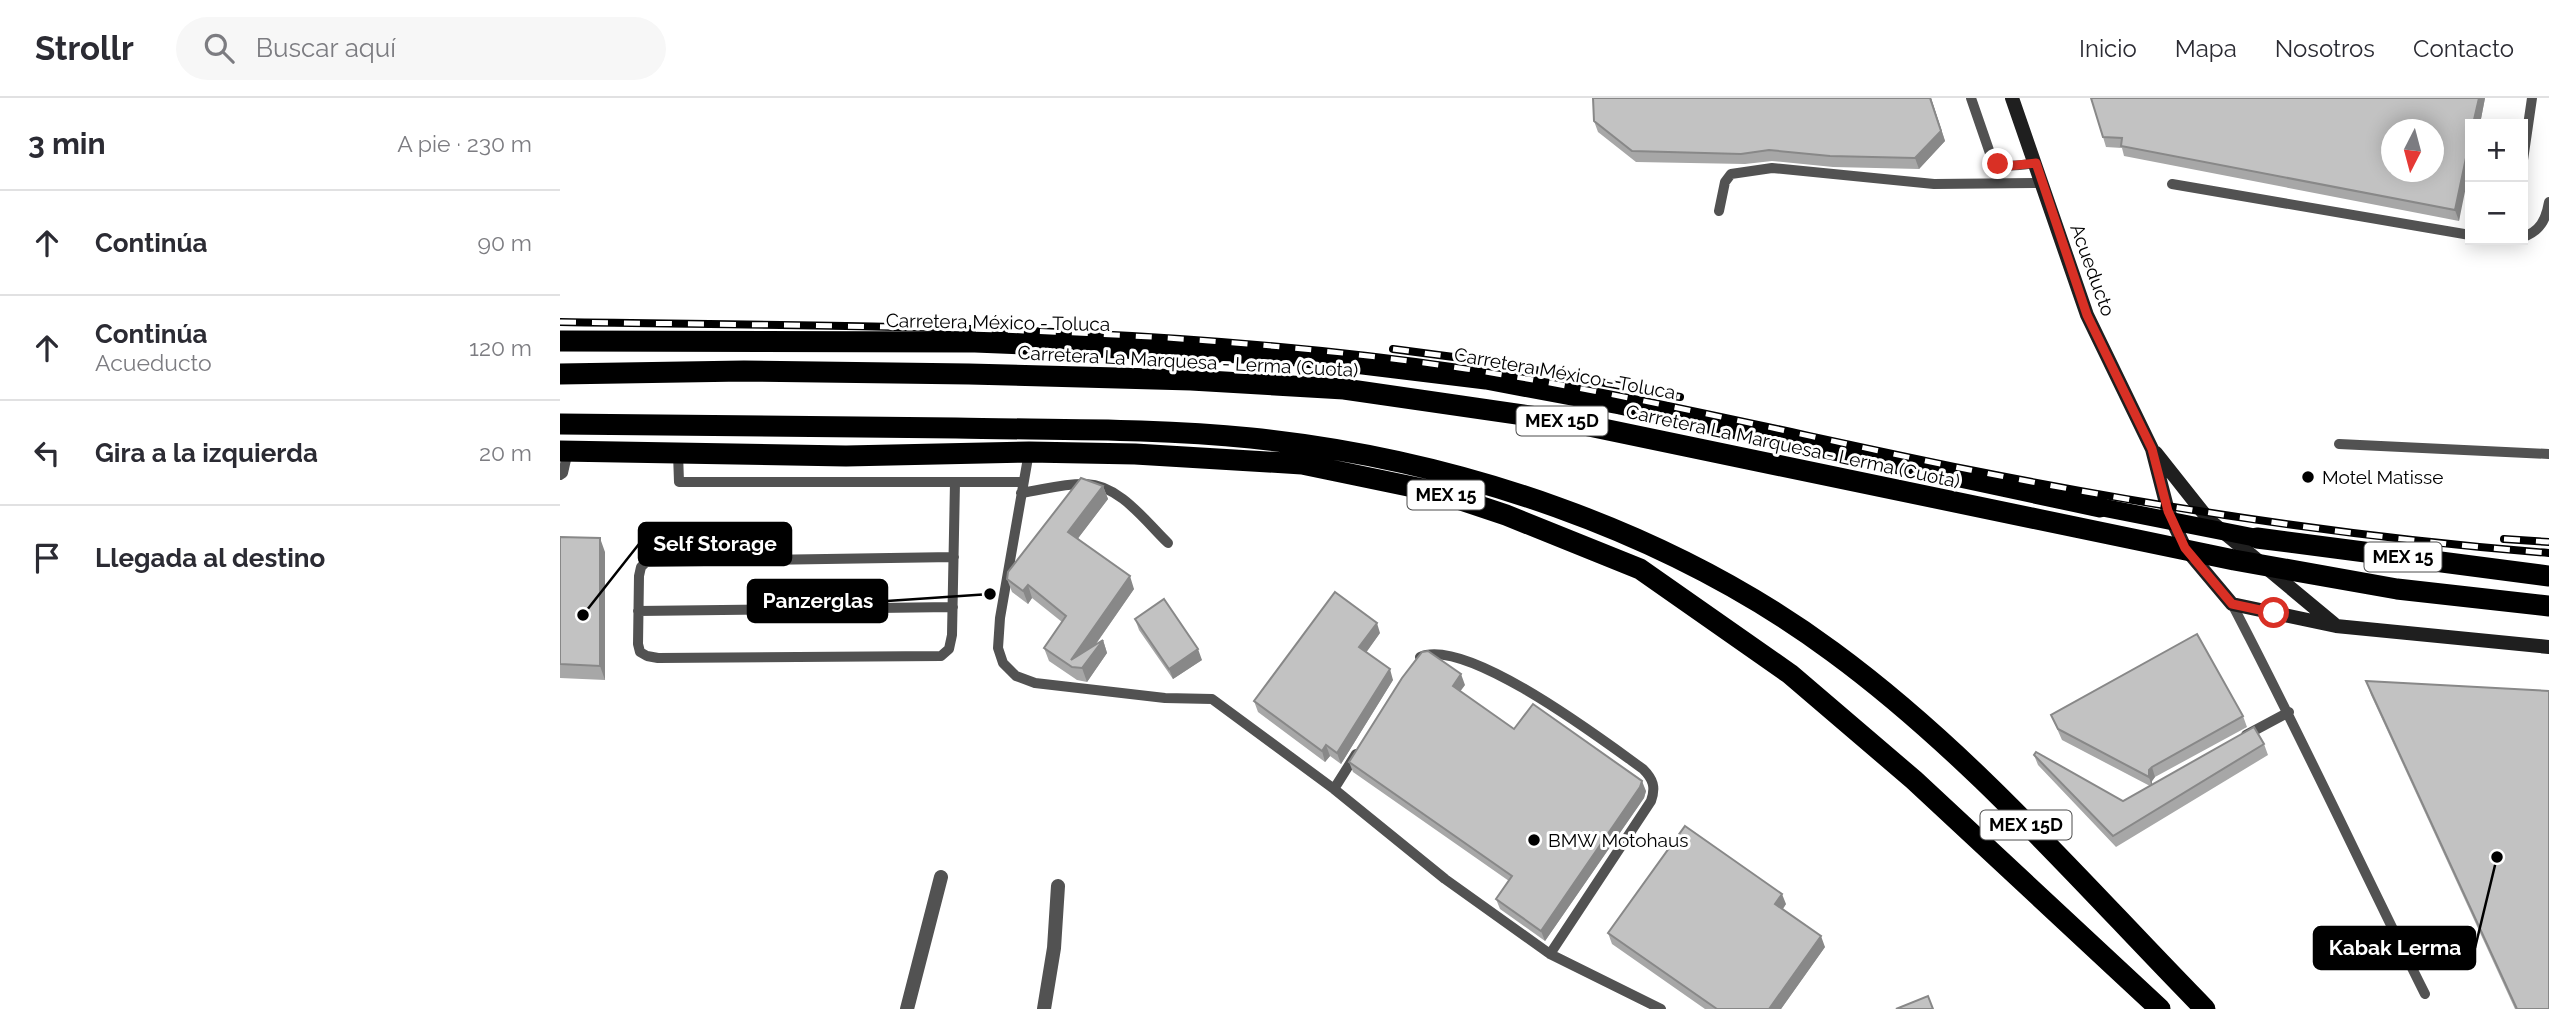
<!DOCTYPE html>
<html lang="es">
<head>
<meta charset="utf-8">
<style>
	body { margin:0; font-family:Raleway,sans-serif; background:#f7f7f7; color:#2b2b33 }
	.controls { position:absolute; right:21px; top:21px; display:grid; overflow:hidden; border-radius:0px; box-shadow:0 4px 18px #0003 }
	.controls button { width:63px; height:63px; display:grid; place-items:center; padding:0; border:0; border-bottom:2px solid #e1e1e2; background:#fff; color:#2b2b33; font:35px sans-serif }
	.compass { position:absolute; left:1821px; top:21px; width:63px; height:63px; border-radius:50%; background:#fff; box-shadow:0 4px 18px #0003; rotate:186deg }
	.stop { position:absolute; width:21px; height:21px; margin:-16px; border:5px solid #d93025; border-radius:50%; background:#fff }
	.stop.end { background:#d93025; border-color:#fff; box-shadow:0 2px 7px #0008 }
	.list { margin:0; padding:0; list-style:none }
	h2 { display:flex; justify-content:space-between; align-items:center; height:91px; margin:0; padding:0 28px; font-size:30px }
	h2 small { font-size:23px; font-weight:400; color:#7c7c81 }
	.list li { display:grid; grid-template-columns:46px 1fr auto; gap:21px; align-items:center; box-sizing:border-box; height:105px; padding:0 28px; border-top:2px solid #e1e1e2 }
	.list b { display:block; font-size:26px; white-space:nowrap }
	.list p { margin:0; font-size:23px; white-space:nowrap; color:#7c7c81 }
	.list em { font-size:23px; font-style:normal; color:#7c7c81 }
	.icon { flex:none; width:38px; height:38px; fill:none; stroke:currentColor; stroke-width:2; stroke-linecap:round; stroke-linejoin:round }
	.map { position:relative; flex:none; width:1989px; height:911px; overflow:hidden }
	header { display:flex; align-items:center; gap:42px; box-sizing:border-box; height:98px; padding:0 35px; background:#fff; border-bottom:2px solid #e1e1e2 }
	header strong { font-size:33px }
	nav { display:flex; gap:38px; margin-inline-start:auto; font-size:24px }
	.search { width:490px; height:63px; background:#f7f7f7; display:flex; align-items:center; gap:18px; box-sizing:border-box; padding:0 24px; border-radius:38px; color:#7c7c81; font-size:26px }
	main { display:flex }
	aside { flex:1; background:#fff }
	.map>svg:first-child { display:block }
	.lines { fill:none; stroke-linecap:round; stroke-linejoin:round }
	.service { stroke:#525252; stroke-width:10 }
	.minor { stroke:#525252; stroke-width:14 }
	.secondary { stroke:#1f1f1f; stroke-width:14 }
	.primary { stroke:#000; stroke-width:18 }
	.motorway { stroke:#000; stroke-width:21 }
	.rail-casing { stroke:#000; stroke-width:8 }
	.rail { stroke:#fff; stroke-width:5; stroke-dasharray:16; stroke-linecap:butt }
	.wall { fill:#a7a7a7 }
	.shaded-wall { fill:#888 }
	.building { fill:#c2c2c2; stroke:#888; stroke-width:2; fill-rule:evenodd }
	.route { stroke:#d93025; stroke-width:9 }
	.poi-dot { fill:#000; stroke:#fff; stroke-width:2.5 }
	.labels { text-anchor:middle; stroke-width:6; stroke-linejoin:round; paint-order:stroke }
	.shield { fill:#fff; stroke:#4c4c4c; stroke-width:2 }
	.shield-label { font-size:18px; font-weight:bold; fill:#000 }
	.street-label { font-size:19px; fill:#000; stroke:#fff }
	.poi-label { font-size:19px; fill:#000; stroke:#fff; text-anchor:start }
	.leader { fill:none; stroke:#000; stroke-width:2.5 }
	.callout-dot { fill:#000; stroke:#fff; stroke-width:2.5 }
	.callout { fill:#000; stroke:#000; stroke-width:2.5 }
	.callout-label { font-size:21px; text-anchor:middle; font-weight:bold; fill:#fff }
</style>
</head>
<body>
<header>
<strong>Strollr</strong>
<div class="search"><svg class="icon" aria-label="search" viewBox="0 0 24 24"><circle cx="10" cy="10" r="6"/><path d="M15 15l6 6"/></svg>Buscar aquí</div>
<nav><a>Inicio</a><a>Mapa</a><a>Nosotros</a><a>Contacto</a></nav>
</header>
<main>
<aside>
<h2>3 min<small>A pie · 230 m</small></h2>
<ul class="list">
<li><svg class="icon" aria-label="ahead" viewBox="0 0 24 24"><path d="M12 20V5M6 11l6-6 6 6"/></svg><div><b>Continúa</b></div><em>90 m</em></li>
<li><svg class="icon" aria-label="ahead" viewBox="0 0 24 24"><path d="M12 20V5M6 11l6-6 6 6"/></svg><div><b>Continúa</b><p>Acueducto</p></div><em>120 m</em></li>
<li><svg class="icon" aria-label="left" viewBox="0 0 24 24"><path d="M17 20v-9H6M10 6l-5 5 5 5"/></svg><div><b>Gira a la izquierda</b></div><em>20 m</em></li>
<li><svg class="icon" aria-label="arrive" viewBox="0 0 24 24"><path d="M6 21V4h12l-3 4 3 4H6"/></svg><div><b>Llegada al destino</b></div></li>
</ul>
</aside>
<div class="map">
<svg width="1989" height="911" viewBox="0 0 1989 911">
	<rect width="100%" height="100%" fill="#fff"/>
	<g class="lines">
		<path class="service" d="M1411,0l21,61c13,10 28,6 44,4
			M1963,62l9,-62
			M1612,86l298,51
			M1159,113l6,-29 6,-8 41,-6 162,16 108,-1
			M1963,139c17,-6 23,-17 26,-35
			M1779,346l210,10
			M469,354l-29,166 -2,30 5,15 13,13 19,7 130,15 47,1 122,90 111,90 105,75
			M118,355l1,29h344
			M0,377l3,-2 5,-22
			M461,395c21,-3 44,-10 65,-9 34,1 60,38 82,59
			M394,459l-308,5 -5,5 -2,9 -1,68 2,8 7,4 11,2 283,-2 8,-7 3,-14 3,-153
			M1672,506c67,128 128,260 193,390
			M78,513l315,-4
			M860,559c46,-21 184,84 223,112 10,10 13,18 8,32l-101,153 111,55
			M1686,637l43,-23
			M774,691l22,-35"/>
		<path class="minor" d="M347,911l34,-132
			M484,911l10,-61 4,-62"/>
		<path class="secondary" d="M1452,0l75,217 65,134 16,62 17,37 47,56 104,22 213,21
			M1596,355l53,67 125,104"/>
		<path class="primary" d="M1540,409l157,31"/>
		<path class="motorway" d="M0,243l415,1 314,13 197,24 134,25 480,103
			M0,276l184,-3 225,3 222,6 153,9 221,32 669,139 163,29 152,17
			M0,326c132,1 264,2 396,4 98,2 198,0 295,10 204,21 417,92 582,214 139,102 252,235 372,357
			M0,353l286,5 183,-4 106,2 167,10 135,28 69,23 134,54 150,105 124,106 246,229
			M1697,440l292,38"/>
		<defs>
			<path id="rail" d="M0,224c302,5 606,2 906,47 170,26 336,67 504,101 191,38 385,68 579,83
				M833,251l106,14 181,34
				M1944,441l45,3"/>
		</defs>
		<use href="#rail" class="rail-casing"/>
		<use href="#rail" class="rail"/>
	</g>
	<path class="wall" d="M1371,0l14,43 -26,28 -86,-2 -61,-6 -27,3 -109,-2 -38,-30 -4,-11z
		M1925,0l-5,26h-10l-11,97 -335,-65 -2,-8 -16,-1 -3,-10z
		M543,388l5,13 -30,39 56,51 -38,55 7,-4 4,13 -20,29 -10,-2 -28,-19 -5,-13 18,-26 -30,-24 -4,6 -16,-12 -5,-13z
		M0,439l45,15v128l-45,-2z
		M575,521l67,41 -29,19 -34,-49z
		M820,535l-14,19 27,28 -52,84 -11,-8 -5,6 -67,-50 -4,-11z
		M1806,583l183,328h-34l-144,-314z
		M905,587l-5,6 54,38 132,62 -2,7 -99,143 -45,-32 -4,-10 13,-18 -156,-109 -4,-10z
		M1491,617l192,1 4,11 -92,50 -3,4v3l112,-40 4,11 -152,92 -78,-82 -4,-10 89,46 27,-15 -88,-46z
		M1226,806l-3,5 42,38 -44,62h-76l-93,-65 -4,-11z"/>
	<path class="shaded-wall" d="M1371,0l14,43 -26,28 -4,-11z
		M1919,0h6l-5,26h-7z
		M1910,41v28l-11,54 -4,-11z
		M543,388l5,13 -35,46 -5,-13z
		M40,440l5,14v128l-5,-14z
		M570,478l4,13 -55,79 -8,-8z
		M468,487l4,13 -4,6 -5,-13z
		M817,525l3,10 -17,24 -4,-10z
		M543,542l4,13 -20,29 -5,-14z
		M638,551l4,11 -29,19 -4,-10z
		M830,571l3,11 -52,84 -4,-11z
		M901,576l4,11 -9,12 -3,-11z
		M766,647l4,11 -5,6 -3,-11z
		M1592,669l3,10 -3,4v6l-3,-10v-7z
		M1082,683l4,10 -2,7 -99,143 -4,-10z
		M1222,796l4,10 -7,10 -4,-10z
		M1261,838l4,11 -44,62h-12z"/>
	<path class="building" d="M1033,0h337l11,33 -26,27 -85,-2 -61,-6 -28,4 -109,-3 -38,-30z
		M1531,0h388l-6,26h-3v15l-15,71 -334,-64 1,-8 -19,-1zM1831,32h42v42h-42z
		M521,380l22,8 -35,46 62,44 -59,84 32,-20 -21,28 -10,-1 -28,-19 22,-32 -38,-31 -5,6 -16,-12 1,-7z
		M0,439l40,1v128l-40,-2z
		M775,494l42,31 -18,24 31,22 -53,84 -11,-8 -4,6 -68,-50z
		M604,501l34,50 -29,20 -34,-50z
		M1637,536l46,82 -91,51 -3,3v7l-91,-48 -7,-14z
		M868,553l33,23 -8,12 61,43 19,-25 109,77 -2,6 -99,144 -45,-32 16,-23 -163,-114 53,-84 20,-26z
		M1806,583l183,10v318h-32z
		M1694,629l10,17 -151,92 -79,-81 2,-3 87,49z
		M1125,728l97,68 -7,10 46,32 -52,73h-52l-109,-76z
		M1368,898l5,13h-37z"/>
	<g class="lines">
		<path class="route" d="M1438,66l10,2 28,-3 51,152 65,134 16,62 17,37 47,56 42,9"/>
	</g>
	<g class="poi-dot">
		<circle cx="1748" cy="379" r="7"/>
		<circle cx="974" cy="742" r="7"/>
	</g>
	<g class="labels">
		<g class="shield">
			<rect x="956.5" y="308.5" width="91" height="29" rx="5"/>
			<rect x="847.5" y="382.5" width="77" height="29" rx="5"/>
			<rect x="1804.5" y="444.5" width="77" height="29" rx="5"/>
			<rect x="1420.5" y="712.5" width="91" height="29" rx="5"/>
		</g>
		<g class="shield-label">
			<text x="1002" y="329">MEX 15D</text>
			<text x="886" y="403">MEX 15</text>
			<text x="1843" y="465">MEX 15</text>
			<text x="1466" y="733">MEX 15D</text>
		</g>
		<g class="street-label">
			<text transform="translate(1533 172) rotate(70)" y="7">Acueducto</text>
			<text transform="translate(438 224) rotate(1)" y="7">Carretera México - Toluca</text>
			<text transform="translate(628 263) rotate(3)" y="7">Carretera La Marquesa - Lerma (Cuota)</text>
			<text transform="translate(1005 275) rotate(10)" y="7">Carretera México - Toluca</text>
			<text transform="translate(1233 348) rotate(12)" y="7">Carretera La Marquesa - Lerma (Cuota)</text>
		</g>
		<g class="poi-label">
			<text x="1762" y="386">Motel Matisse</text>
			<text x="988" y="749">BMW Motohaus</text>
		</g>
	</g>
	<path class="leader" d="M23 517L79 446M430 496L327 503M1937 759L1915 850"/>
	<g class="callout-dot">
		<circle cx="23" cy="517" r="7"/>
		<circle cx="430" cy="496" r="7"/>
		<circle cx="1937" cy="759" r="7"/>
	</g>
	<g class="callout">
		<rect x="79" y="425" width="152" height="42" rx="7"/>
		<rect x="188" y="482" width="139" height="42" rx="7"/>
		<rect x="1754" y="829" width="161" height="42" rx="7"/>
	</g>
	<g class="callout-label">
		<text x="155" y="453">Self Storage</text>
		<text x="258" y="510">Panzerglas</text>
		<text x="1835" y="857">Kabak Lerma</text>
	</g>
</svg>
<div class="controls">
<button>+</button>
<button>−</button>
</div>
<svg class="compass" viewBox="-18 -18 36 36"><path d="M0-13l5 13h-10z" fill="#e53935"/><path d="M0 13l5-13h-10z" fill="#7c7c81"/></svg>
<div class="stop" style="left:1714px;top:515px"></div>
<div class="stop end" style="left:1438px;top:66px"></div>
</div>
</main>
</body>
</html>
